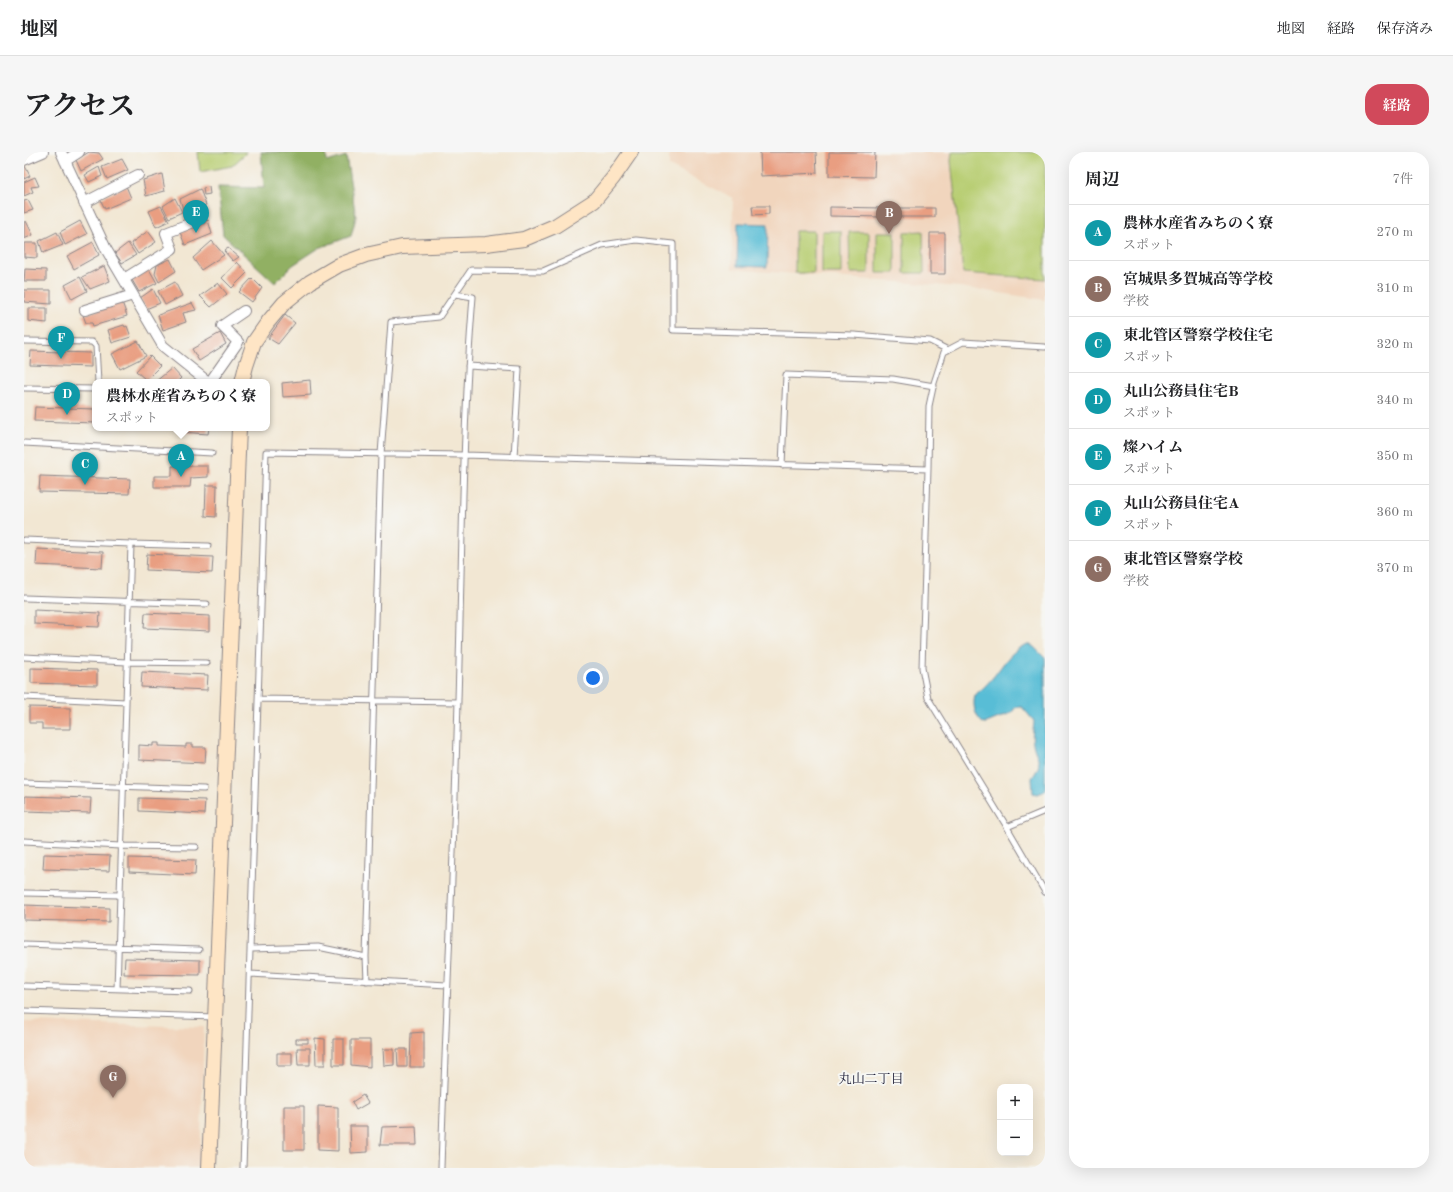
<!DOCTYPE html>
<html lang="ja">
<head>
<meta charset="utf-8">
<style>
	body { margin:0; font-family:"Old Standard TT","Noto Serif JP",serif; background:#f6f6f6; color:#202124 }
	.controls { position:absolute; right:12px; bottom:12px; display:grid; overflow:hidden; border-radius:8px; box-shadow:0 4px 16px #0002 }
	.controls button { width:36px; height:36px; display:grid; place-items:center; padding:0; border:0; border-bottom:1px solid #e0e0e0; background:#fff; color:#202124; font:20px sans-serif }
	.you { position:absolute; left:569px; top:526px; width:14px; height:14px; margin:-10px; border:3px solid #fff; border-radius:50%; background:#1a73e8; box-shadow:0 0 0 6px #1a73e833 }
	.badge { display:grid; place-items:center; width:26px; height:26px; border-radius:50%; background:#d1495b; color:#fff; font-size:13px; font-weight:700 }
	.pin { position:absolute; translate:-50% -33px; filter:drop-shadow(0 1px 2px #0008) }
	.pin::after { content:''; position:absolute; top:21px; width:14px; height:12px; background:inherit; clip-path:polygon(0 0,100% 0,50% 100%) }
	.popup { position:absolute; left:68px; top:227px; width:178px; height:52px; box-sizing:border-box; display:grid; place-content:center; border-radius:8px; background:#fff; filter:drop-shadow(0 1px 3px #0005); font-size:13px; white-space:nowrap; color:#757577 }
	.popup b { font-size:15px; color:#202124 }
	.popup::after { content:''; position:absolute; left:50%; top:100%; margin-left:-8px; border:8px solid transparent; border-top-color:#fff }
	.list { margin:0; padding:0; list-style:none }
	h2 { display:flex; justify-content:space-between; align-items:center; height:52px; margin:0; padding:0 16px; font-size:17px }
	h2 small { font-size:13px; font-weight:400; color:#757577 }
	.list li { display:grid; grid-template-columns:26px 1fr auto; gap:12px; align-items:center; box-sizing:border-box; height:56px; padding:0 16px; border-top:1px solid #e0e0e0 }
	.list b { display:block; font-size:15px; white-space:nowrap }
	.list p { margin:0; font-size:13px; white-space:nowrap; color:#757577 }
	.list em { font-size:13px; font-style:normal; color:#757577 }
	.map { position:relative; flex:none; width:1021px; height:1016px; overflow:hidden; border-radius:16px }
	header { display:flex; align-items:center; gap:24px; box-sizing:border-box; height:56px; padding:0 20px; background:#fff; border-bottom:1px solid #e0e0e0 }
	header strong { font-size:19px }
	nav { display:flex; gap:22px; margin-inline-start:auto; font-size:14px }
	.intro { display:flex; align-items:center; justify-content:space-between; box-sizing:border-box; height:96px; padding:0 24px }
	h1 { margin:0; font-size:28px }
	.button { padding:10px 18px; border-radius:16px; background:#d1495b; color:#fff; font-size:14px; font-weight:700 }
	main { display:flex; gap:24px; padding:0 24px }
	aside { flex:1; background:#fff; border-radius:16px; box-shadow:0 4px 16px #0002 }
	.map>svg:first-child { display:block }
	.built { fill:#f1d5bd }
	.green { fill:#b7cd71; stroke:#6c7856 }
	.forest { fill:#91b063; stroke:#5a694f }
	.water { fill:#58bdd6; stroke:#3d7088 }
	.building { fill:#e99e81 }
	.lines { fill:none; stroke-linecap:round; stroke-linejoin:round }
	.lane-casing { stroke:#8a8487; stroke-width:7 }
	.street-casing { stroke:#8a8487; stroke-width:12 }
	.secondary-casing { stroke:#8a8487; stroke-width:16 }
	.lane { stroke:#fff; stroke-width:5 }
	.street { stroke:#fff; stroke-width:10 }
	.secondary { stroke:#fee5c5; stroke-width:14 }
	.labels { text-anchor:middle; stroke-width:4; stroke-linejoin:round; paint-order:stroke }
	.neighbourhood-label { font-size:13px; fill:#22223b; stroke:#f6f6f2 }
</style>
</head>
<body>
<header>
<strong>地図</strong>
<nav><a>地図</a><a>経路</a><a>保存済み</a></nav>
</header>
<div class="intro"><h1>アクセス</h1><a class="button">経路</a></div>
<main>
<div class="map">
<svg width="1021" height="1016" viewBox="0 0 1021 1016">
	<rect width="100%" height="100%" fill="#f6f6f2"/>
	<filter id="ink" filterUnits="userSpaceOnUse"><feTurbulence type="fractalNoise" baseFrequency=".025" numOctaves="2"/><feDisplacementMap in="SourceGraphic" scale="8" xChannelSelector="R" yChannelSelector="G"/><feConvolveMatrix kernelMatrix="1 2 1 2 8 2 1 2 1" color-interpolation-filters="sRGB"/></filter>
	<filter id="wash" filterUnits="userSpaceOnUse"><feTurbulence type="fractalNoise" baseFrequency=".012" numOctaves="4" result="noise"/><feDisplacementMap in="SourceGraphic" scale="16" xChannelSelector="R" yChannelSelector="G"/><feGaussianBlur stdDeviation="0.9" result="paint"/><feColorMatrix in="noise" values="0 0 0 0 0 0 0 0 0 0 0 0 0 0 0 0 0 1.4 0 .05"/><feComposite in="paint" operator="in"/></filter>
	<g filter="url(#wash)">
		<rect width="100%" height="100%" fill="#f2e7d3"/>
		<path class="built" d="M645,0h376v148l-84,-13 -229,-18 1,-71 -64,-32z
			M0,870l180,5 -4,141h-176z"/>
		<path class="green" d="M174,0h49l-15,14 -32,6z
			M928,0h93v127l-82,-6 -12,-112z
			M771,79h19v42h-19z
			M798,79h19v42h-19z
			M899,79l1,42h-20v-41z
			M825,80h20v41h-19z
			M853,80h18v41h-18z"/>
		<path class="forest" d="M237,0h65l1,10 19,-6 10,61 -5,19 -32,12 -26,17 -18,18 -52,-48 -5,-48 46,1z"/>
		<path class="water" d="M714,71l30,1 -1,43 -30,-1z
			M1004,492l6,3 11,11v133l-7,3 -5,-1 -1,-15c13,-18 4,-18 1,-35 -2,-7 1,-15 1,-22l-12,-14h-6l-5,6 -27,11c-8,-6 -12,-18 -9,-28 2,-4 8,-7 11,-11 15,-14 22,-35 42,-41z"/>
		<g id="blocks">
			<path class="building" d="M65,0l10,1 4,6 -22,12 -5,-11z
				M736,0h56l1,21 -56,3z
				M805,0h46l-1,25 -45,-1z
				M98,7l6,11 -21,9 -5,-12z
				M0,12l6,12 -6,3z
				M75,15l3,9 -13,6 -4,-7z
				M138,22l3,17 -19,5 -3,-16z
				M11,25l4,9 -8,1 2,5 -9,4v-14z
				M102,34l5,12 -26,11 -5,-10z
				M185,35l1,7 -6,1 -1,-7z
				M176,37l6,16 -12,4 2,6 -10,5 -6,-21z
				M151,46l7,14 -13,6 -6,-12z
				M4,48l5,10 -9,3v-12z
				M137,54l8,15 -13,6 -7,-16z
				M728,54h17v8l-16,1z
				M806,55l52,1v9l-52,-1z
				M871,56h40v9h-40z
				M184,68l4,14 -27,11 -5,-13z
				M2,69l7,14 -9,4v-17z
				M56,69l7,13 -22,11 -5,-13z
				M124,79l8,11 -18,12 -7,-11z
				M33,80l6,13 -20,8 -4,-12z
				M906,81h15v41h-15z
				M188,89l12,14 -23,15 -8,-12z
				M69,90l6,13 -25,14 -7,-13z
				M0,91h13v15l-13,-1z
				M104,91l8,12 -14,8 -7,-10z
				M204,96l11,9 -6,4 -9,-10z
				M146,107l6,12 -17,11 -4,-8 2,-9z
				M213,110l10,11 -15,15 -10,-10z
				M80,114l6,15 -20,8 -8,-12z
				M1,117l21,1v11h-22z
				M125,117l8,14 -18,9 -7,-12z
				M56,125l7,14 -15,8 -7,-14z
				M228,126l10,10 -10,14 -13,-10z
				M151,130l7,14 -17,9 -7,-14z
				M194,131l9,11 -16,13 -11,-11z
				M129,137l7,14 -14,6 -6,-11z
				M0,138h27v14l-27,-2z
				M98,150l5,14 -34,10 -1,-3h-6l-3,-8z
				M168,151l4,7 -13,3 3,9 -23,8 -5,-15z
				M4,156h19v15l-19,-2z
				M261,163l10,8 -17,21 -10,-6z
				M100,173l1,2 2,-1 4,11 -19,6 -4,-13z
				M196,181l6,11 -27,17 -7,-12z
				M114,189l8,15 -26,13 -8,-15z
				M7,199l60,2v14l-61,-2z
				M126,204l10,10 -14,14 -10,-9z
				M148,216l9,10 -4,4h-22z
				M286,228l1,15 -28,2 -1,-14z
				M11,255l60,2v14l-61,-2z
				M157,276h28l-1,6 -27,-2z
				M148,314h36v11l-17,1 -1,9h-36v-11h18z
				M16,324l90,3 -1,15 -90,-2z
				M182,333h11l-1,32 -11,-1z
				M13,397l66,3 -1,16 -66,-3z
				M123,402l66,3 -1,16 -66,-3z
				M10,458l66,3 -1,14 -65,-3z
				M121,461l65,3v15l-66,-3z
				M7,516l66,2v15l-66,-2z
				M118,520l66,3 -1,15 -66,-3z
				M5,555l41,1v21h-28v-6h-13z
				M129,591h6v3l27,1v-3h7v3h13l-1,16 -66,-3v-15l14,1z
				M1,644l66,2 -1,15 -65,-2z
				M115,646l66,2 -1,14 -65,-3z
				M20,702l66,2 -1,15 -66,-2z
				M105,706l67,2 -1,15 -66,-3z
				M0,753l85,3v14l-85,-2z
				M101,806l75,2v15l-76,-1z
				M400,880v35h-14l1,-34z
				M291,886l10,1v26h-9z
				M272,887h12v4h-12z
				M309,887h11v26h-11z
				M327,888h19v27l-19,-2z
				M273,896h13v17h-12z
				M359,897h11v16l-10,1z
				M373,897h10v18h-9z
				M253,901h15v13h-15z
				M339,943l5,8 -12,7 -4,-8z
				M260,954h20v44h-20z
				M294,954l20,1v44l-20,-1z
				M326,974h18v26l-17,1z
				M392,974l1,19h-37l2,-18z"/>
		</g>
	</g>
	<g filter="url(#ink)">
		<use href="#blocks" fill-opacity="0" stroke="#8a8487" stroke-width="1"/>
		<g class="lines">
			<defs>
				<path id="lane" d="M0,189l68,1 4,4 2,36
					M444,214l51,3 -5,88
					M0,236l71,1
					M0,291l188,10
					M758,313l4,-90 107,4 41,7
					M904,317l1,-63 5,-23 10,-31 19,-10 82,5
					M0,388l107,4 -14,445
					M107,392l77,2
					M0,446l183,6
					M0,505l103,5 80,1
					M0,545l102,5
					M234,547l200,3
					M0,631l180,6
					M983,675l38,-16
					M0,689l97,5 75,1
					M0,741l96,2
					M0,792l175,6
					M227,797l67,-2 48,10 1,24
					M342,805l15,-503 10,-132 48,-5 32,-47 72,1 59,-26 34,-5 37,4v86l181,5 76,6 18,9
					M226,822l197,11
					M0,834l166,5
					M0,859l191,6
					M219,1016l23,-716 198,3 464,14 -6,199 6,30 79,129 38,65
					M417,1016c5,-156 13,-312 17,-468 4,-134 4,-269 15,-403l-18,-3"/>
				<path id="street" d="M37,0l45,97 57,97 45,36
					M0,8l19,-8
					M41,9l14,-9
					M60,51l54,-28
					M100,127l48,-30 -6,-16 35,-14
					M61,158l48,-15
					M186,230l28,-40 -16,-16 22,-15"/>
				<path id="secondary" d="M218,230l4,-16 8,-24 14,-20 16,-19 26,-21 29,-17 27,-10 36,-8 84,-3 38,-5 31,-13 39,-25 19,-23 18,-26
					M185,1016l30,-740"/>
			</defs>
			<use href="#lane" class="lane-casing"/>
			<use href="#street" class="street-casing"/>
			<use href="#secondary" class="secondary-casing"/>
			<use href="#lane" class="lane"/>
			<use href="#street" class="street"/>
			<use href="#secondary" class="secondary"/>
		</g>
	</g>
	<g class="labels">
		<g class="neighbourhood-label">
			<text x="847" y="931">丸山二丁目</text>
		</g>
	</g>
</svg>
<div class="controls">
<button>+</button>
<button>−</button>
</div>
<div class="you"></div>
<div class="pin badge" style="left:157px;top:325px;background:#0f9aa8">A</div>
<div class="popup"><b>農林水産省みちのく寮</b>スポット</div>
<div class="pin badge" style="left:865px;top:82px;background:#8d6e63">B</div>
<div class="pin badge" style="left:61px;top:333px;background:#0f9aa8">C</div>
<div class="pin badge" style="left:43px;top:263px;background:#0f9aa8">D</div>
<div class="pin badge" style="left:172px;top:81px;background:#0f9aa8">E</div>
<div class="pin badge" style="left:37px;top:207px;background:#0f9aa8">F</div>
<div class="pin badge" style="left:89px;top:946px;background:#8d6e63">G</div>
</div>
<aside>
<h2>周辺<small>7件</small></h2>
<ul class="list">
<li><span class="badge" style="background:#0f9aa8">A</span><div><b>農林水産省みちのく寮</b><p>スポット</p></div><em>270 m</em></li>
<li><span class="badge" style="background:#8d6e63">B</span><div><b>宮城県多賀城高等学校</b><p>学校</p></div><em>310 m</em></li>
<li><span class="badge" style="background:#0f9aa8">C</span><div><b>東北管区警察学校住宅</b><p>スポット</p></div><em>320 m</em></li>
<li><span class="badge" style="background:#0f9aa8">D</span><div><b>丸山公務員住宅B</b><p>スポット</p></div><em>340 m</em></li>
<li><span class="badge" style="background:#0f9aa8">E</span><div><b>燦ハイム</b><p>スポット</p></div><em>350 m</em></li>
<li><span class="badge" style="background:#0f9aa8">F</span><div><b>丸山公務員住宅A</b><p>スポット</p></div><em>360 m</em></li>
<li><span class="badge" style="background:#8d6e63">G</span><div><b>東北管区警察学校</b><p>学校</p></div><em>370 m</em></li>
</ul>
</aside>
</main>
</body>
</html>
